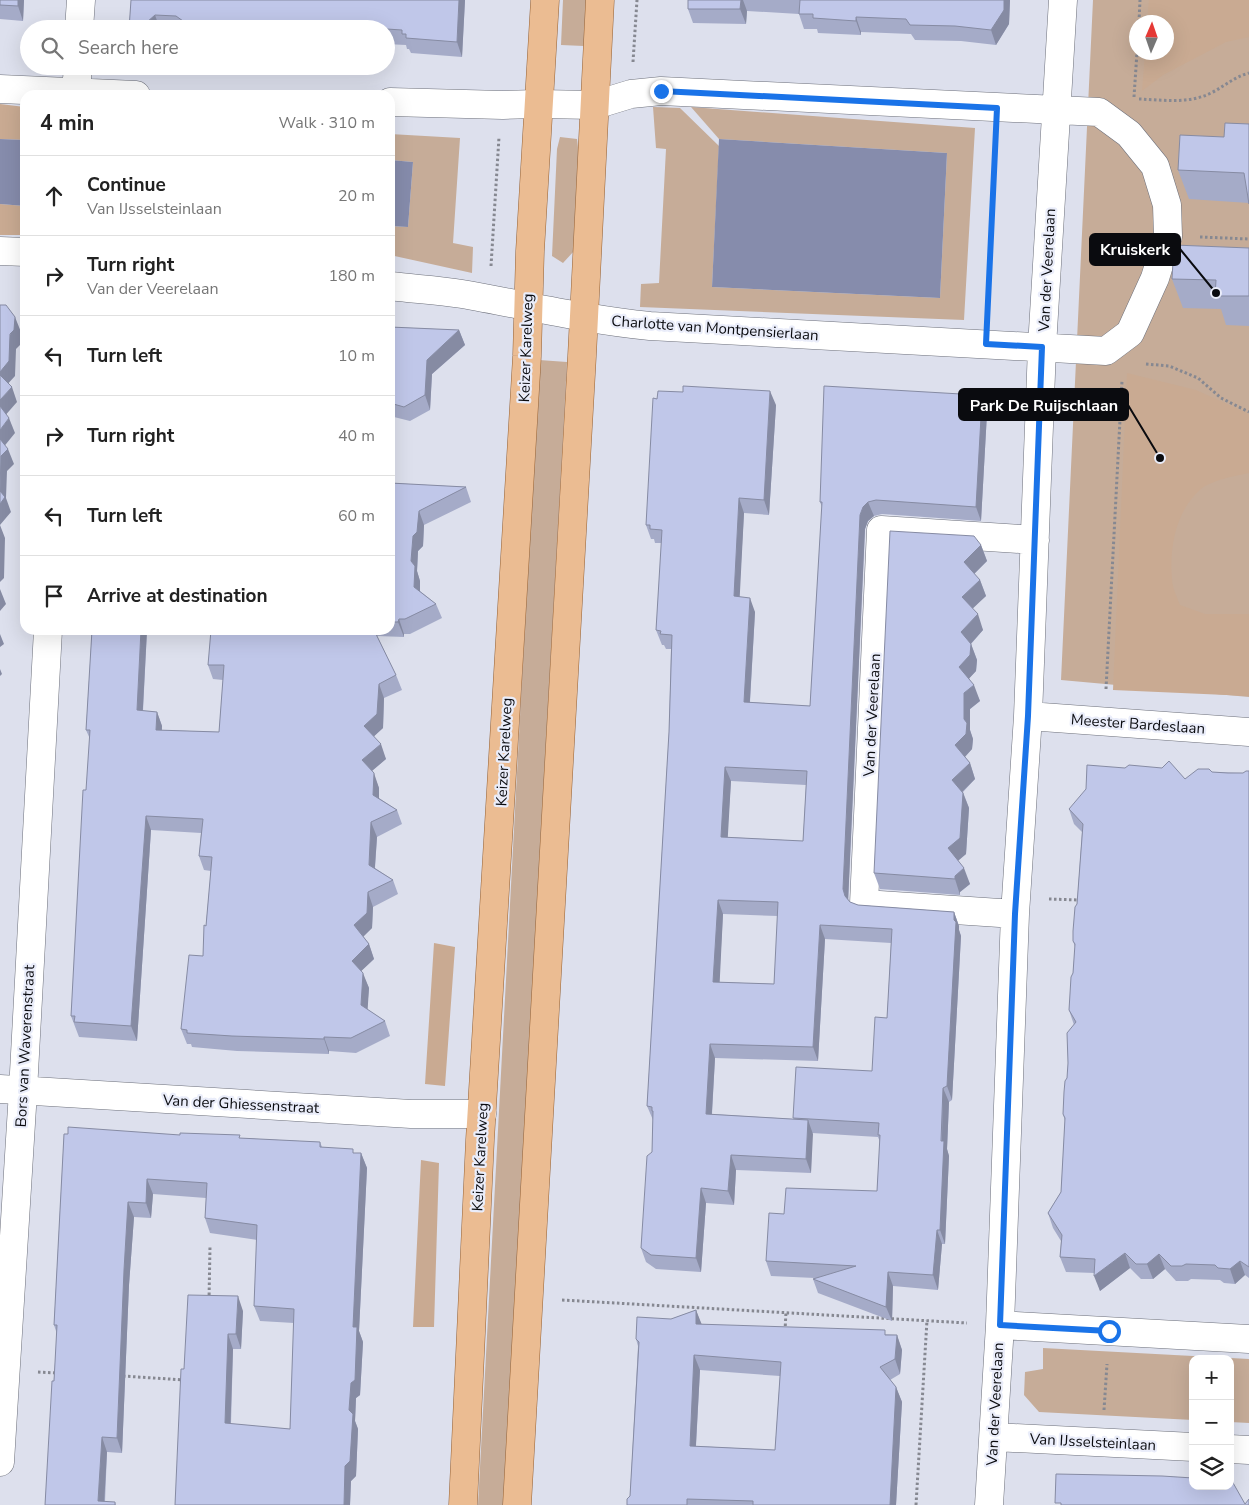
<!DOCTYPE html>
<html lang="en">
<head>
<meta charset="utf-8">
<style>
	body { margin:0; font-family:"Nunito Sans",sans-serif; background:#f6f6f6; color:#222 }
	.controls { position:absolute; right:15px; bottom:15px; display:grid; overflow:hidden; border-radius:10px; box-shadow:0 5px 20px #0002 }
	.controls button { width:45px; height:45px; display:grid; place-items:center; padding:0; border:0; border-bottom:1px solid #e0e0e0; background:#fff; color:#222; font:25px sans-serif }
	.compass { position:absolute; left:1129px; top:15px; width:45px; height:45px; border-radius:50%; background:#fff; box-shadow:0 5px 20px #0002; rotate:2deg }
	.stop { position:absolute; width:15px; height:15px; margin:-11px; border:4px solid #1a73e8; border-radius:50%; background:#fff }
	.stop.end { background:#1a73e8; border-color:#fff; box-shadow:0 1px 5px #0008 }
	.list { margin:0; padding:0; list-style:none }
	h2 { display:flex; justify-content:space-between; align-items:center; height:65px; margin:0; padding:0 20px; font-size:21px }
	h2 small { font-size:16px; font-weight:400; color:#767676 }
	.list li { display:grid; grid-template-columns:32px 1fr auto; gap:15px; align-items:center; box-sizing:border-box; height:80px; padding:0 20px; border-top:1px solid #e0e0e0 }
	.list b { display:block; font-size:19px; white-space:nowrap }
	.list p { margin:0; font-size:16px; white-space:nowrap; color:#767676 }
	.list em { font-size:16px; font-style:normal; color:#767676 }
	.icon { flex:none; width:28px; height:28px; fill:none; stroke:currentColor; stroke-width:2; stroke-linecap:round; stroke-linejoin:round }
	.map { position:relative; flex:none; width:1249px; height:1505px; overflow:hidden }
	.search { position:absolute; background:#fff; box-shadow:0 5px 20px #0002; left:20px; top:20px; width:375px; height:55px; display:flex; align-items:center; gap:12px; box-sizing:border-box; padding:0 18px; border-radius:28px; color:#767676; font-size:19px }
	.panel { position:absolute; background:#fff; box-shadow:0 5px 20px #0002; left:20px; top:90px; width:375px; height:545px; border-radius:15px }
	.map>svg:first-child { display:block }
	.green { fill:#c6ac98; fill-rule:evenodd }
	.forest { fill:#c9aa92 }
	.water { fill:#868cac }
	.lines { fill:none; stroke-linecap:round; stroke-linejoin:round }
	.minor-casing { stroke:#6d707b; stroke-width:29 }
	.major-casing { stroke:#946135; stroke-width:29 }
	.path { stroke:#868891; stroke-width:3; stroke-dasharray:2.5 2.5; stroke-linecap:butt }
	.minor { stroke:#fff; stroke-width:28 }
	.major { stroke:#ebbc92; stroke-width:28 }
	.wall { fill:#a5abc8; fill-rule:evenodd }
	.shaded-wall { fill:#868ba3 }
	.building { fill:#c0c7e9; stroke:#868ba3; fill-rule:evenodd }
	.route { stroke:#1a73e8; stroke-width:6 }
	.labels { text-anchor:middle; stroke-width:4.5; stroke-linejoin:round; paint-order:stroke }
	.street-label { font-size:15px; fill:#0a0b0f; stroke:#eaedfa }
	.leader { fill:none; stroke:#0a0b0f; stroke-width:2 }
	.callout-dot { fill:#0a0b0f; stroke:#eaedfa; stroke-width:2 }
	.callout { fill:#0a0b0f; stroke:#0a0b0f; stroke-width:2 }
	.callout-label { font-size:16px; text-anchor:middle; font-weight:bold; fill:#fff }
</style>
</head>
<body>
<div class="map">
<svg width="1249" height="1505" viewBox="0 0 1249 1505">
	<rect width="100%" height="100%" fill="#dde0ed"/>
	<path class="green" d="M563,0h23l-2,46 -23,-1z
		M1093,0h156v697l-188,-17zM1136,22h30v30h-30z
		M653,107l27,1 39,38 -7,141 228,11 7,-145 -228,-14 -28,-32 284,21 -11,192 -324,-13 1,-23 18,-1 7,-134 -10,-1z
		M390,134l70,4 -7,105 20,4 -1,26 -82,-18v-29l18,1 5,-65 -23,-2z
		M560,137l17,2 3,25 -6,87 -11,12 -11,-7 5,-107z
		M539,360l28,2 -63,1143h-26z
		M1043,1348l206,11v64l-19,-1v-63h-37v61l-154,-8 -15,-17 1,-23 18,-3z"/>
	<path class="forest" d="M1149,0h100v37l-23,5 -63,33 -21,16 3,-38 21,-1v-30h-19z
		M0,104l25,3v33l-25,-1z
		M0,204l25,2v29h-25z
		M1127,373l69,17 53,24v59c-14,3 -37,7 -48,16 -25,21 -32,59 -29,90 0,8 5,18 8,26l25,9h44v82l-136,-6z
		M434,943l21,4 -10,139 -20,-2z
		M421,1160l18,3 -5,164h-21z"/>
	<path class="water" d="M0,139l25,1v66l-25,-2z
		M719,139l228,14 -7,145 -228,-11z
		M390,160l23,2 -5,65 -18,-1z"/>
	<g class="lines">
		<defs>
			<path id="minor" d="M79,29l2,-29
				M0,89l136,6
				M76,93l2,-27
				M390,102l113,3 35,-1 57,1 36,-11 30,-3 438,21 30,22 26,32 12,39 1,31 -13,42 -25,55 -24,18 -456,-25c-63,-6 -125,-21 -188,-32 -24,-4 -48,-5 -72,-8
				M0,251l25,1
				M1028,716l221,16
				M1015,914l-151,-10 17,-374 154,10
				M0,1089l411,25h71
				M1000,1325l249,14
				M994,1437l199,10
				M1230,1449l19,1
				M0,1462l23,-371 25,-461
				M989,1505l11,-180 15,-411 13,-198 14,-369 21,-347"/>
			<path id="major" d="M463,1505l17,-365 47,-784 3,-105 15,-251
				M517,1505l65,-1149 18,-356"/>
		</defs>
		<use href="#minor" class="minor-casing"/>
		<use href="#major" class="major-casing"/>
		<path class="path" d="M1139,22l1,-22
			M633,62l4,-62
			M1134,97l3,-45
			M1139,99c24,1 50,5 72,-6 14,-7 23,-16 38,-20
			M1200,237l49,2
			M491,266l8,-129
			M987,312l9,-171
			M1146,364l23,2 29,12 23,20 28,14
			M1106,689l16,-308
			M1049,899l31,1
			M209,1300l1,-54
			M562,1300l405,23
			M785,1331l1,-19
			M38,1372l19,1
			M123,1376l61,4
			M1104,1410l3,-46
			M916,1505l11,-185"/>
		<use href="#minor" class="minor"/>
		<use href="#major" class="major"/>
	</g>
	<path class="wall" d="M0,0h24l-1,21 -23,-2z
		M131,0h334l-3,57 -51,-4 -2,-4h-2l-1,-4 -20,-1v-15h-257z
		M688,0h322l-1,24 -13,21 -35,-4 -46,-1 -4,-6 -50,-2v3l-43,-2 -1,-4h-13l-5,-15 -52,-3 -1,13 -53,-1 -5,-14z
		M1249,124v79l-60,-4 -11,-29 46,-33z
		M1249,248v78l-23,-1 -5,-16 -38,-1 -11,-29z
		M390,327l69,3 6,15 -33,29 -2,36 -20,11 -20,-5z
		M978,395l9,18 -6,108 -99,-7 -8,2 -6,5 -3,8 -17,372 2,1 8,3 96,7 5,14v4l2,6 -9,164 -3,2 -2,47 2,7 -4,88h-3l-4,46 -45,-4 -1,35 -74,-28 -5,-14 2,-1 -44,-2 -5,-15 18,-47 93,-23 3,-49 -2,-5 -66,-4 -1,40 -75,-3 -2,35 -28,-2 -5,69 -45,-3 -10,-7 -5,-14 11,-96 1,-32 -6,-14 22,-374 2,-83h-5l-2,-4h-2l-6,-15 6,-87h-7l-1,-4h-3l-5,-14 11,-126 119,6 -7,110 -25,-2 -5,84 16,15 -5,90 60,4 12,-199 -2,-5zM731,781l75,4 -3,56 -76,-4zM723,914l55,2 -4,68 -55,-2zM825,939l66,4 -4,75 -15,53 -79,48 -81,-5 3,-56 103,3z
		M390,483l76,4 5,15 -47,23 -1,21 -5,5 -1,20 3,10v10l16,13 6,14 -32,16h-6v3l-27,-1 19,39 6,15 -18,8 -1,30 -9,8 12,23 -14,12 7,17v10l18,12 5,14 -25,13 -2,31 18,12 5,14 -25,13 -1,21 -9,8 6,8 5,15 -13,12 8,17 -2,21 18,12 5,15 -34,17 -27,-2v3l-92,-3 -45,-4 -1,-3h-4l-6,-15 22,-73 8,-85 -7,-1 -5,-14 2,-23 -50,-3 -14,211 -58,-4 -8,-21 19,-277 -4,-9 6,-100h55l-4,81 14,1 5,14v4l57,2 4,-52 -10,-1 -5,-14 15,-35h167z
		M981,545l6,16 -13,13 6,6 6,16 -14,12 11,22 -12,14 6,16 -1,11 -7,7 11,23 -10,8v21l3,9 -1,10 -7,8 5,6 5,16 -12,13 6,16 -3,46 -8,7 12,23 -10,8v3l-80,-6 -6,-16z
		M1249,771v507l-4,-3 -10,9 -11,-1 -4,-3 -29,-1 -3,2h-12l-11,-12 -12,10h-12l-11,-11 -30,23 -5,-18 -29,-1 -6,-15 1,-16 -8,-13 -5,-15 13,-21 4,-71 -2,-7 11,-89 -5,-15 4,-37 2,-26 -2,-6 4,-37 5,-72 -8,-8 -5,-15 143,-37 31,1z
		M64,1134l116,1 140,7 2,5 32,6h7l6,15 -8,163 4,11 -3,53 -4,3 -1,23 3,8 -2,47 -5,5 -1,24h-175l9,-136 59,-58 -2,38h-8l-2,75 59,5 4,-106 -34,-2 -6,-15 3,-66 -47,-7 -5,-15 1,-20 -53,-4 -2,24 -17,-1 -5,68 -7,168 -15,-1 -2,50h10l1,3h-71l12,-171 -3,-9z
		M696,1310l5,14 196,11 5,15 -2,24 -10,6 6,7 6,15 -6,103h-269l3,-9 8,-150 -2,-7 35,-20zM700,1370l80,6 -5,74 -79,-4z"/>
	<path class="shaded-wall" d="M18,0h6l-1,21 -5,-15z
		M459,0h6l-3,57 -5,-15z
		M741,0h2l4,11 -1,13 -6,-15z
		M1004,0h6l-1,24 -13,21 -5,-15z
		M155,15l5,14h-21z
		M856,17l5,15v3l-5,-14z
		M15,317l6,15 -1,13 -4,4 -1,27 -11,12 -4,-12v-4z
		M459,330l6,15 -33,29 -2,36 -5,-15 2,-35z
		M12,387l5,15 -14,16 -3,-8v-10z
		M770,391l6,14 -7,110 -5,-15z
		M978,395l4,9v-5l5,14 -6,108 -5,-14z
		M9,418l6,15 -13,16 -2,-5v-14z
		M8,449l6,15 -7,7 -1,27 5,14 -11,13 5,13 -1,40 -4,4v-91l1,-35z
		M739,498l5,15 -5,98 -5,-15z
		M868,502l6,14 -6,5 -3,8 -17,374 -3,-7 -2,-7 17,-374 3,-8z
		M419,511l5,14 -1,21 -5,5 -1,20 3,10v21l-6,-15 -3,-26 2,-25z
		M981,545l6,16 -17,17 -6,-16z
		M980,580l6,16 -18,17 -6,-16z
		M0,589l6,15 -6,7z
		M750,598l5,14 -6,104 -5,-14z
		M978,614l5,16 -16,18 -6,-16z
		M399,619l5,15v3l-6,-15z
		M141,630h6l-5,95 -5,-15z
		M0,634l4,10 -4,3z
		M971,644l6,16 -1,11 -11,12 -6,-16z
		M0,669l2,5 -2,2z
		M379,684l5,14 -1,30 -13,12 -6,-14z
		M974,685l6,16 -10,8v21l3,9 -1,10 -11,12 -6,-16 9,-26v-26z
		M157,712l5,14 -1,19 -5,-15z
		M381,744l5,15 -19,16 -5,-15z
		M970,763l5,16 -17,17 -6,-16z
		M725,767l6,14 -4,70 -6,-14z
		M374,773l5,15v21l-6,-14z
		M963,793l6,15 -3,46 -12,10 -6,-16z
		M146,816l5,14 -14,211 -6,-15z
		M371,822l6,15 -3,42 -5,-14z
		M964,868l6,16 -10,8v3l-5,-16v-3z
		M368,892l5,15 -1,21 -12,12 -6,-15z
		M718,900l5,14 -4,82 -6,-14z
		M954,912l5,14v4l2,6 -9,164 -5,-14z
		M820,925l5,14 -7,122 -5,-14z
		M369,944l5,15 -17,16 -5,-14z
		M363,973l6,15 -2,31 -6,-14z
		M324,1037l5,14v3l-5,-15z
		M710,1044l5,14 -4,70 -5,-14z
		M943,1088l6,14 -2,47 2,7 -4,88 -5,-14z
		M808,1120l5,14 -2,39 -5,-14z
		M361,1153l6,15 -8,163 4,11 -3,53 -4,3 -1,23 3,8 -2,47 -5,5 -1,24h-6l1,-39 4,-56z
		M731,1155l5,15 -2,35 -6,-14z
		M147,1179l6,15 -2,24 -5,-15z
		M701,1188l5,15 -5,69 -5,-14z
		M128,1202l6,15 -5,68 -7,168 -5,-15 7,-168z
		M937,1230l5,14 -4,46 -5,-15z
		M1125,1253l5,15 -30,23 -6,-15z
		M1159,1254l6,15 -12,10 -6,-15z
		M1240,1261l5,14 -10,9 -5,-15z
		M888,1272l5,14 -1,35 -6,-14z
		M238,1296l5,15 -2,38 -5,-15z
		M696,1310l6,15 -6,-1z
		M228,1334l5,15 -3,89 -5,-15z
		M897,1335l5,15 -2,24 -5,-15z
		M694,1355l6,15 -5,91 -5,-15z
		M896,1387l6,15 -6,103h-6z
		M102,1437l5,15 -3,53 -6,-4z"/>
	<path class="building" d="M0,0h18v6l-18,-1z
		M131,0h328l-2,42 -51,-4v-4h-4v-4l-77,-5v4h-25l-117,-8 -7,-5 -21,-1 -16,14h-10z
		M688,0h53l-1,9h-52z
		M800,0h204v10l-13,20 -36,-4 -45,-1 -4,-6 -50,-2v4l-43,-3v-4h-14z
		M1225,123l24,1v80l-5,-31 -66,-3 2,-35 44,2z
		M1174,245l75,3v48h-34l1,-16 -44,-1z
		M0,305h6l9,12 -1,13 -4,4 -1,27 -9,11z
		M390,327l69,3 -32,30 -2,35 -21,12 -14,-4z
		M0,375l12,12 -12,13z
		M683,386l87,5 -6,109 -25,-2 -5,98 16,2 -6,104 66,4 12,-204h-2l4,-116 154,9v4h4l-6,108 -100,-7 -8,2 -5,5 -3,8 -17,374 2,7 5,6 8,3 96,7v8l2,2 -9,164 -4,2 -2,53h3l-4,89h-3l-4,45 -45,-3 -2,35 -73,-28 43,-13 -90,-5 3,-48 15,1 2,-26 91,3 3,-56h-2l1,-12 -86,-5 3,-51 76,4 3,-54 12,1 5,-89 -72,-4 -7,122 -103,-3 -4,70 102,6 -2,39 -75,-4 -3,36 -27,-3 -5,70 -45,-3 -10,-7 6,-92 5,-4 1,-41h-1v-4l-5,-1 22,-374 3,-97 -12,-1 1,-3 -5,-1 6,-100 -12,-1v-4h-4l7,-127 4,1 1,-8 25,1zM725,767l82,4 -4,70 -82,-4zM718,900l60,2 -4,82 -61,-2z
		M0,406l9,12 -9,12z
		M0,439l8,10 -7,7 -1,34z
		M390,483l76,4 -47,24 -2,21 -4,4 -2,25 4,5 -1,21 22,17 -31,15h-6l-1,3h-8z
		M0,491l5,6 -5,7z
		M890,531l84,5 7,9 -17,17 16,18 -18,17 16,17 -17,18 10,12 -1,11 -11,12 15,18 -10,8v26l3,4 -1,11 -11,11 15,18 -18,17 11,13 -3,45 -12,10 16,20 -9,8v3l-81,-6z
		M92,630h49l-4,80 20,2 -1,18 63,2 5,-67h-16l3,-35 12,1v-1h151l22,45 -17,9 -2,30 -13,12 17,18 -19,16 12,13 -1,22 24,15 -26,12 -2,43 24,15 -25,12 -1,21 -13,12 15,19 -17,17 11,12 -2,32 24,16 -34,17 -27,-1v2l-92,-3 -45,-3v-3l-6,-1 8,-74 14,1 1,-31 2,1 6,-69 -13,-1 4,-37 -57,-3 -15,210 -57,-4 1,-6h-4l12,-226h3l4,-60h-4z
		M1169,761l16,18 13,-10h11l3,3 16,1h15l3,-2h3v496l-9,-6 -10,8 -12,-1 -3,-3 -29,-1 -4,2h-11l-12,-12 -12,10h-11l-11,-11 -31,23 1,-17 -35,-2 2,-22 -14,-22 13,-21 4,-74 -2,-4 1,-22 1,-11 2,-3 1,-15 -1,-30 9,-11 -7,-12 2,-33 2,-4 2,-29 -2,-3v-10l2,-24 2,-3 6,-80 -14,-15 17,-20 1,-24 38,3 4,-3 33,3z
		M68,1127l112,8v-2l60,2 -1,3 81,4v5l33,2v4h8l-8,174h4l-2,53 -4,3 -2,27 4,4 -3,47 -5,5 -1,39h-169l6,-136h3l4,-74 50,1 -2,38h-8l-3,89 65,6 4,-120 -40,-3 3,-81 -52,-7 2,-35 -60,-4 -1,24 -18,-1 -4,68 -7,168 -15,-1 -4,64 17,1v3h-70l7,-124h2l3,-56h-3l10,-191h4z
		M696,1310v14l189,6v5h12l-2,24 -15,8 16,20 -6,118h-137v-4l-66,-2v6h-60v-6l3,-3 9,-154 -3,-3 1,-22 34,2zM694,1355l87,7 -6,88 -85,-4z
		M1056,1474l106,2 31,2v8h37v-5h2l13,23 4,-5v6h-188v-2h-6z"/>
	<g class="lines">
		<path class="route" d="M661,91l336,17 -11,236 56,3 -14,369 -13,198 -15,411 109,6"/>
	</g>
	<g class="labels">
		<g class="street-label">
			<text transform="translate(1047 270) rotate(-87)" y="5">Van der Veerelaan</text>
			<text transform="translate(715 328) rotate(4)" y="5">Charlotte van Montpensierlaan</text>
			<text transform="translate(526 348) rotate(-88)" y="5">Keizer Karelweg</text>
			<text transform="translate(872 715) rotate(-87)" y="5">Van der Veerelaan</text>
			<text transform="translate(1138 724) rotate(4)" y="5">Meester Bardeslaan</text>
			<text transform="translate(504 752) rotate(-87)" y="5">Keizer Karelweg</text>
			<text transform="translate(25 1046) rotate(-87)" y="5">Bors van Waverenstraat</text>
			<text transform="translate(241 1104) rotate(3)" y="5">Van der Ghiessenstraat</text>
			<text transform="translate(480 1157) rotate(-87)" y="5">Keizer Karelweg</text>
			<text transform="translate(995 1404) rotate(-87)" y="5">Van der Veerelaan</text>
			<text transform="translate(1093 1442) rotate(3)" y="5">Van IJsselsteinlaan</text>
		</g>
	</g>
	<path class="leader" d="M1216 293L1180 249M1160 458L1128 405"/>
	<g class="callout-dot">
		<circle cx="1216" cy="293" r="5"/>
		<circle cx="1160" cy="458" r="5"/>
	</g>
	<g class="callout">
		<rect x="1090" y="234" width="90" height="31" rx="5"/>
		<rect x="959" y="389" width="169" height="31" rx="5"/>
	</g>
	<g class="callout-label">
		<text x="1135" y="255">Kruiskerk</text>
		<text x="1044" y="411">Park De Ruijschlaan</text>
	</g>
</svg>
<div class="controls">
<button>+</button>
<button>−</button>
<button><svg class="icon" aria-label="layers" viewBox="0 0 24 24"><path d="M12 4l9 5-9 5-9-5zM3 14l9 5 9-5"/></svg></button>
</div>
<svg class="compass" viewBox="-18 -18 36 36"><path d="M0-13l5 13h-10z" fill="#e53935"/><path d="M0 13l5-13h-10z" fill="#767676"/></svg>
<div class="stop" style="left:1109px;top:1331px"></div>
<div class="stop end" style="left:661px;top:91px"></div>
<div class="search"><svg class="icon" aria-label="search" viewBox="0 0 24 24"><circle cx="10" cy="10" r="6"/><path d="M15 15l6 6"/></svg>Search here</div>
<section class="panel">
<h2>4 min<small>Walk · 310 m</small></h2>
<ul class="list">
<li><svg class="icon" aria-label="ahead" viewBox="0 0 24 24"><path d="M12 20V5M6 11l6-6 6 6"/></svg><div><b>Continue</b><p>Van IJsselsteinlaan</p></div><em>20 m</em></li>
<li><svg class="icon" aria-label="right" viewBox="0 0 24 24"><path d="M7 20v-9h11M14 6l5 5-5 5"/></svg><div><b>Turn right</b><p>Van der Veerelaan</p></div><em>180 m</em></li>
<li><svg class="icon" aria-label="left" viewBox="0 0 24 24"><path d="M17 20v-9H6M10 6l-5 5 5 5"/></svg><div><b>Turn left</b></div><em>10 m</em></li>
<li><svg class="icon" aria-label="right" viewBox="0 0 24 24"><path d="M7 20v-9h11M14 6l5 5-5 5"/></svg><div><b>Turn right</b></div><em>40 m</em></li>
<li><svg class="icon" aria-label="left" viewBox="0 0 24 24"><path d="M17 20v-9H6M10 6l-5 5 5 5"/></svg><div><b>Turn left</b></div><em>60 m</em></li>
<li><svg class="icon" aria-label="arrive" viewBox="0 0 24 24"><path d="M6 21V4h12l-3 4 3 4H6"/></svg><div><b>Arrive at destination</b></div></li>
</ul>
</section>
</div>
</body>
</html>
